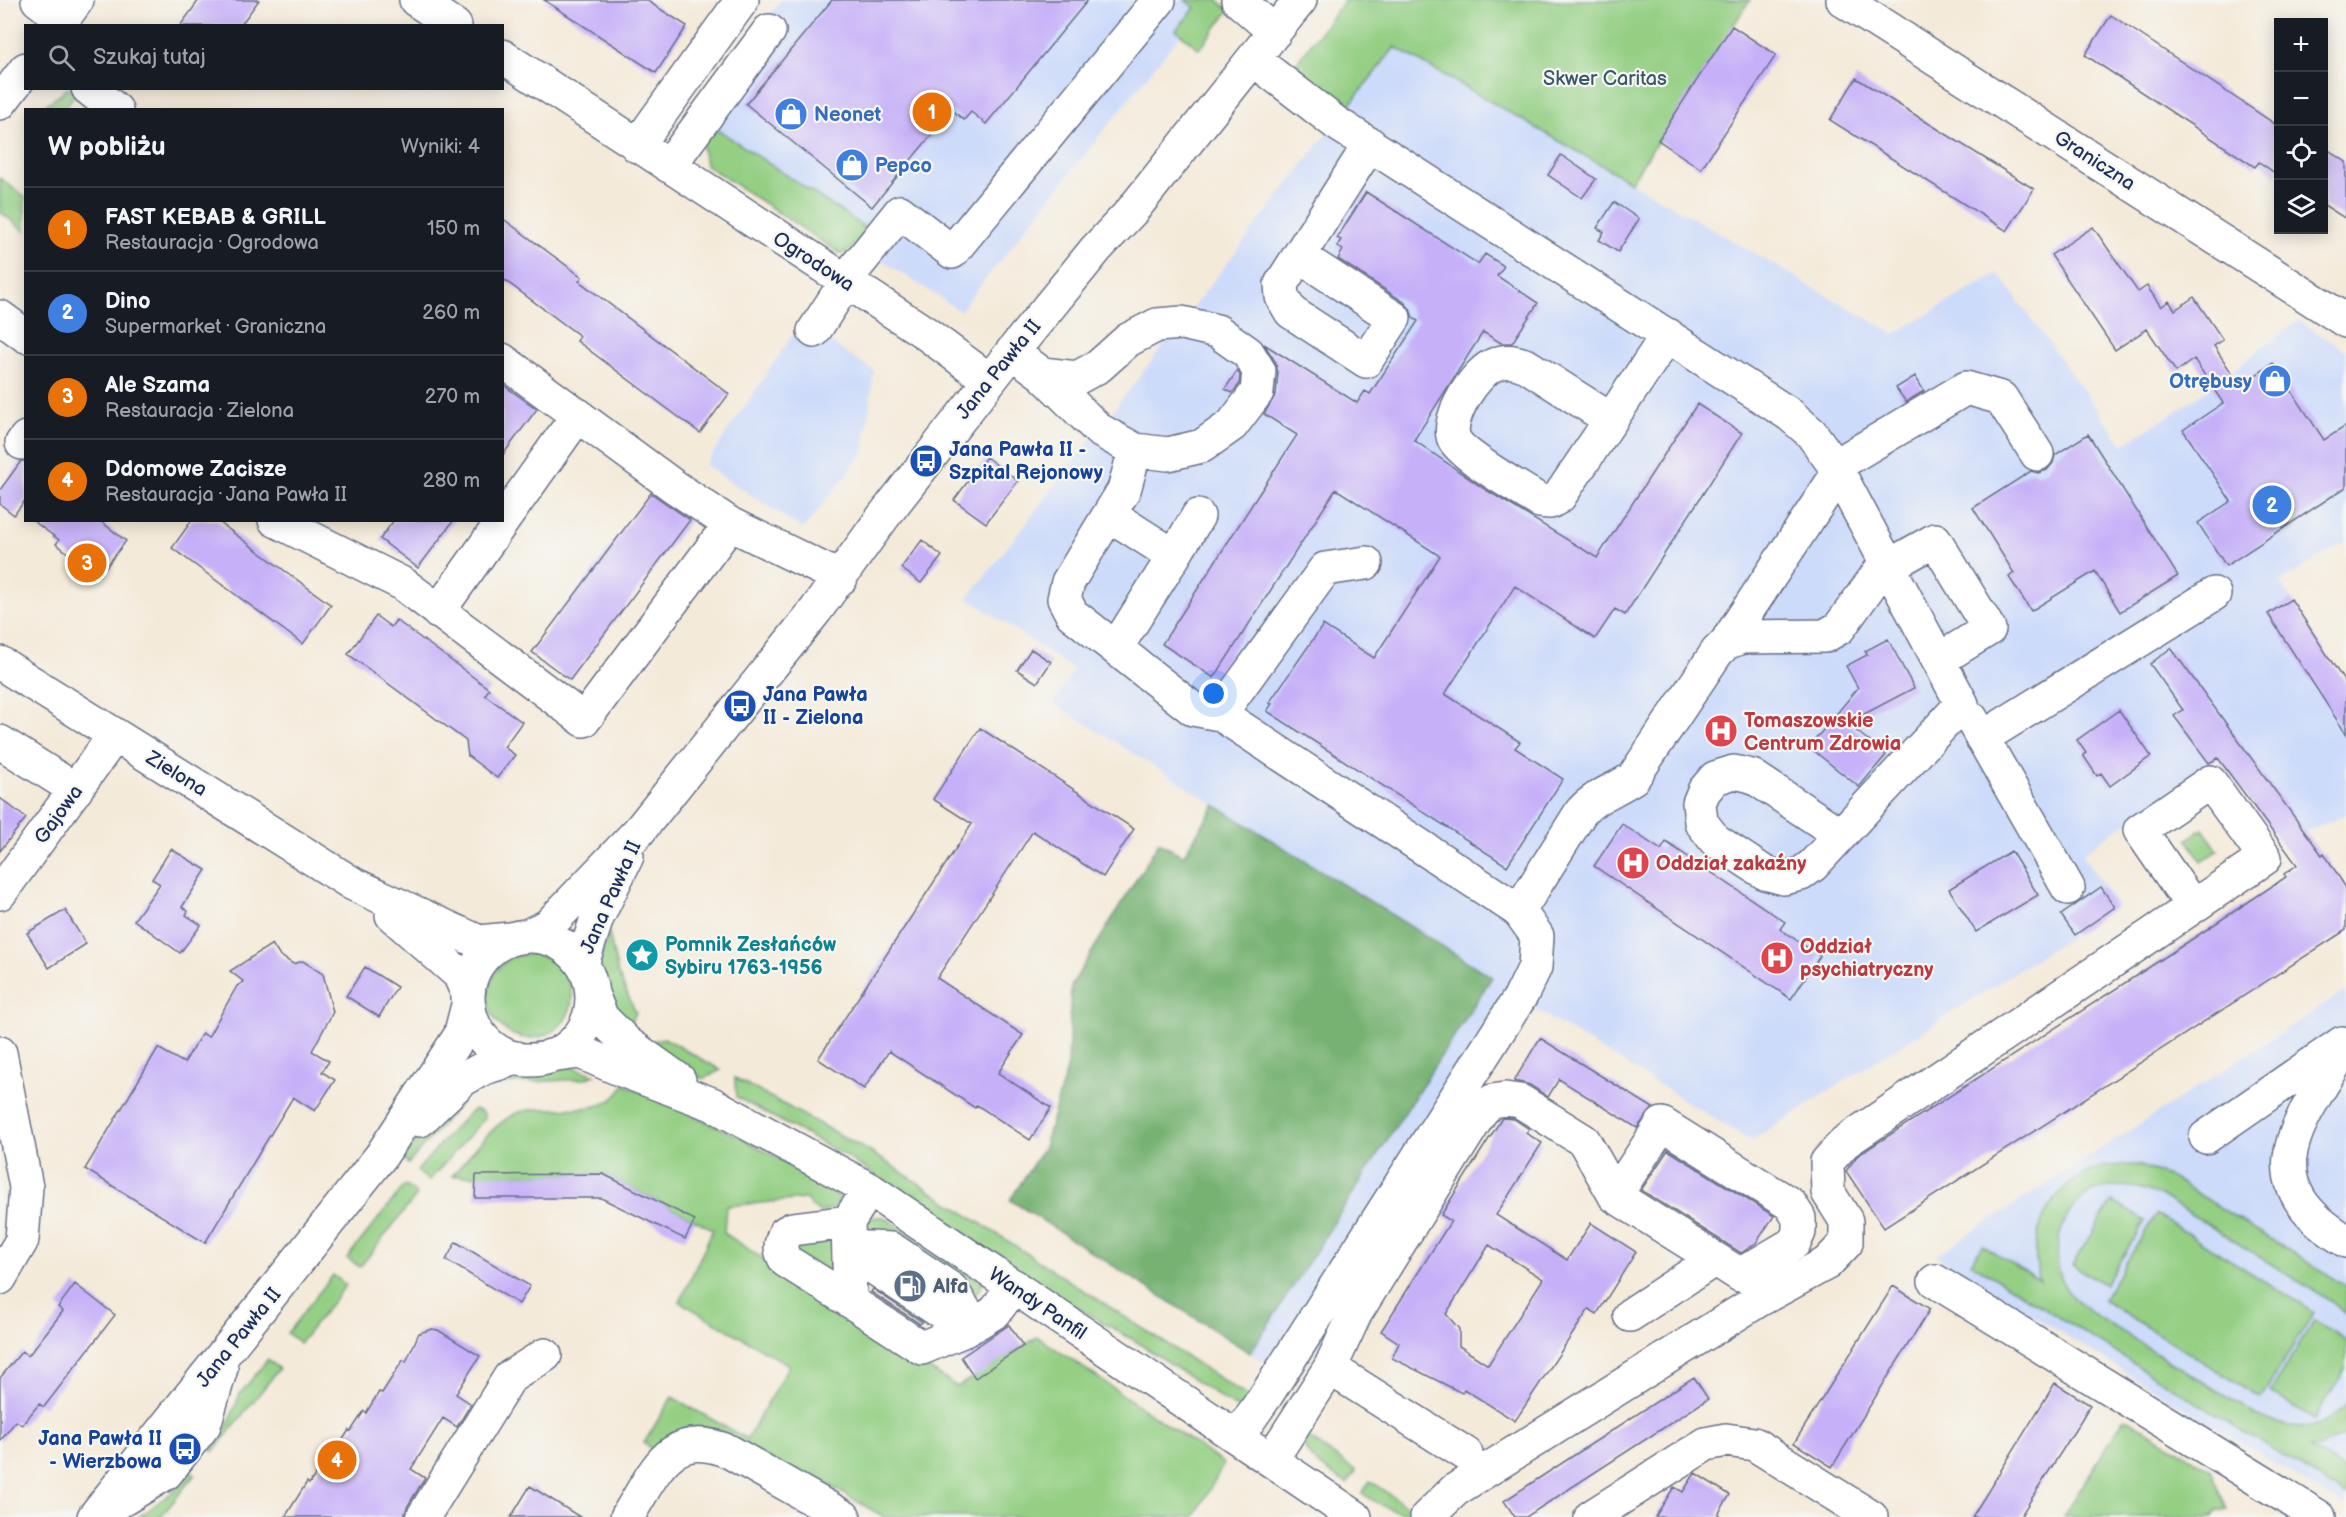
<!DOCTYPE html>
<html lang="pl">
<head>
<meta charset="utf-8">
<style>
	body { margin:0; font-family:"Balsamiq Sans",sans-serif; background:#242831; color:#f1f3f6 }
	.controls { position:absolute; right:18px; top:18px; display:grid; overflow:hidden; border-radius:0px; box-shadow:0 3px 15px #0003 }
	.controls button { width:54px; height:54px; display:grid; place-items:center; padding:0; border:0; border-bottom:2px solid #363941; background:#171b24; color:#f1f3f6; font:30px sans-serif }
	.you { position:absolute; left:1214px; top:694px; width:21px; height:21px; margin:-15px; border:4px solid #fff; border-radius:50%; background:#1a73e8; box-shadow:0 0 0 9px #1a73e833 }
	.badge { display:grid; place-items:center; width:39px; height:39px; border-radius:50%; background:#0f766e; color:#fff; font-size:20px; font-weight:700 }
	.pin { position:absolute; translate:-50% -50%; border:3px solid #fff; box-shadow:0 2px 6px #0006 }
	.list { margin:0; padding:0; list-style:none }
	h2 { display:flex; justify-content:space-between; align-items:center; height:78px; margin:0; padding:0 24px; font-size:26px }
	h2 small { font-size:20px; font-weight:400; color:#9ea1a6 }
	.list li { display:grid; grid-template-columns:39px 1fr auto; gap:18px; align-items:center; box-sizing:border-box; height:84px; padding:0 24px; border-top:2px solid #363941 }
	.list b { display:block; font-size:22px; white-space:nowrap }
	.list p { margin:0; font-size:20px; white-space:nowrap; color:#9ea1a6 }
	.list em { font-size:20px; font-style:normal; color:#9ea1a6 }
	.icon { flex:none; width:33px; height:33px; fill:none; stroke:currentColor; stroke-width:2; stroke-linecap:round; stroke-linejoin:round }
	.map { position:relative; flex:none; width:2346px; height:1517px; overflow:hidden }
	.search { position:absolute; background:#171b24; box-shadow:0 3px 15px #0003; left:24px; top:24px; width:480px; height:66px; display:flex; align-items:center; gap:15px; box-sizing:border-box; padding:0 21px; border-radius:0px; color:#9ea1a6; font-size:22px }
	.panel { position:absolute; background:#171b24; box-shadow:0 3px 15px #0003; left:24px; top:108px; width:480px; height:414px; border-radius:0px }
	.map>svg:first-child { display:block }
	.built { fill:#cddbfa }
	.green { fill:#94cf84; stroke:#587f71; stroke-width:1.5 }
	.forest { fill:#77b272; stroke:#497068; stroke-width:1.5 }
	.building { fill:#c6b1f8; fill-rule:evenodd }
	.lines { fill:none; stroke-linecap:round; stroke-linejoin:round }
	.minor-casing { stroke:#677089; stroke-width:36 }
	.minor { stroke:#fff; stroke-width:33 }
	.labels { text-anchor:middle; stroke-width:4.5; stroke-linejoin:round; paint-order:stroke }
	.park-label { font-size:20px; fill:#395768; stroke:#f6f6f2 }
	.shop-label { font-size:20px; font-weight:bold; fill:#366cbe; stroke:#f6f6f2; text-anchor:start }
	.street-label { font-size:20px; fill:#1b2f5e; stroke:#f6f6f2 }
	.transit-label { font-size:20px; font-weight:bold; fill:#164399; stroke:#f6f6f2; text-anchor:start }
	.health-label { font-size:20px; font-weight:bold; fill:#be3a42; stroke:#f6f6f2; text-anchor:start }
	.culture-label { font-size:20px; font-weight:bold; fill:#0d838f; stroke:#f6f6f2; text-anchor:start }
	.service-label { font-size:20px; font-weight:bold; fill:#4e5e75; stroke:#f6f6f2; text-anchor:start }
</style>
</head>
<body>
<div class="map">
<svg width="2346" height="1517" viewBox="0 0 2346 1517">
	<rect width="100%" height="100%" fill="#f6f6f2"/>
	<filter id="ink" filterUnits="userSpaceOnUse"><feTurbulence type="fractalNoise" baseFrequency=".0167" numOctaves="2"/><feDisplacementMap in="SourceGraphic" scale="12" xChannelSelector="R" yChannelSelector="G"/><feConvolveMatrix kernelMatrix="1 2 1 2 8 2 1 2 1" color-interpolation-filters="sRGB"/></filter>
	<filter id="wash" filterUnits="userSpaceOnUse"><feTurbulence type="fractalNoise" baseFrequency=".008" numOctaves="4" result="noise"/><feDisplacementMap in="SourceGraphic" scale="24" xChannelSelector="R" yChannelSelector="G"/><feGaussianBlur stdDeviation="1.35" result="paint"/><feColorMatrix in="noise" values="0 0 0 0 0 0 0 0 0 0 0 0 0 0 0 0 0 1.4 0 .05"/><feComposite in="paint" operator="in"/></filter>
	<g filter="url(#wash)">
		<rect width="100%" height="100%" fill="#f4ead9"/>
		<path class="built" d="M781,0h427l-248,311 -278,-180z
			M1395,46l499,288 104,-61 125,172 100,-64 37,-33 39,-27 47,30v190l-66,41 66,102v130l-41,18 -21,15 -66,-89 -136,96 36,52 -367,235 -216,-132 -190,299 -50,74 -45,-29 241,-376 -438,-274 21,-33 -106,-72z
			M801,323l73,48 -10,81 -61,77 -98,-64z
			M2346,991v516l-411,-251z"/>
		<path class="green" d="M1185,0h33l11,11 -30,38 -23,-19 19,-22z
			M1345,0h405l-119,182 -236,-135 -47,60 -50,-38 -1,-7z
			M66,89h8l3,2 -12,17 2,1 -26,1c7,-10 18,-12 25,-21z
			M720,131l144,96v6l-15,18 -8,3 -135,-89 -4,-17 2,-15z
			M0,178l25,19v34l-25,-19z
			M2203,829l15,21 -16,11 -15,-21z
			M609,933l9,41 18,39 -9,17 -20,-25 -8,-43z
			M488 996a42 42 0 1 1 84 0a42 42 0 1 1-84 0Z
			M664,1038l57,32 -18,9 -54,-33 7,-6z
			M570,1066l26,9 -13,4 -102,6 34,-14 17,3z
			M735,1078l134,73 381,247 -9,9h-6l-98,-65 -82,-47 -106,-72 -107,-69 -106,-57z
			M624,1084l114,52 96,52 5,10 -3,10 -16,4 -7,-4 -7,-9 -80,7 -2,27 233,154 81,-50 186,127 -30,53h-310l-62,-36 -6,4 -100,-56c-32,-2 -36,4 -62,22l-10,-8 28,-46 75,42 42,-74 -109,-63 33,-73 -110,-55 -151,2c17,-19 45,-59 71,-65 31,-8 86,10 101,-27z
			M464,1099l-56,65 -5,-6 32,-39z
			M474,1109l9,3 2,5 -4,5 -52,59 -12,-10 37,-43z
			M2138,1165l33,12 173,108 2,2v28l-14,-13 -172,-107c-18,-6 -31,-11 -50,-8 -48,6 -66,68 -42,105 5,7 14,13 21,19l172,107c33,12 59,15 85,-13v29l-28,13 -9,1 37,22v25l-375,-232 11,-18 58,36c-15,-50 12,-97 61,-114 11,-3 26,-1 37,-2z
			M405,1185l12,10 -57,72 -13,-9z
			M2112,1201l33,20 -40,64 -33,-20z
			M2156,1214l158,98 -53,86 -158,-98z
			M874,1217h10l99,66 -6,10 -10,7 -102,-68 -1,-6 4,-6z
			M838,1231l1,36 -15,6 -29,-18v-19z
			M333,1275l13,10 -46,58 -13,-10z
			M2314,1320l32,20v28l-32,51 -44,-27z
			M268,1359l11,10 -66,83 -4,-4 20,-26 11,-28z
			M2124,1419h4l83,51 16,39 -11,3 -3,5h-150z
			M1303,1434l53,37 -9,13c-18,-13 -46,-24 -44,-50z
			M190,1470l5,4 -34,43h-22l36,-27z
			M1370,1481l44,30c-15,6 -38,-8 -52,-18z"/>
		<path class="forest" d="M1215,805l277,172 -242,376 -240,-153 34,-53 24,-82 3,-79 88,-144 24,14z"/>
		<g id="blocks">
			<path class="building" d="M199,0h60l-19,26h-60z
				M544,0h102l41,26 -31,47z
				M832,0h256l-102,124 -15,-12 -7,8 -12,-10 -80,97 -126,-103z
				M2111,15l167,111v49l-19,-13 -4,5 -170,-112z
				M1732,26l44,29 -75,114 -43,-29z
				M1856,78l178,111 -27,42 -177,-111z
				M2324,147l22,15v57l-22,-14z
				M1561,155l35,24 -14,19 -34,-23z
				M1366,192l112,72 7,-10 19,12 -7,10 41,27 -26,40h-11l-18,-11 -69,108 69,48 114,70 100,-154 45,29 -117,182 -10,-6 -20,30 -80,-53 -70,108 75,48 -5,6 48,31 -56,87 -240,-155 5,-7 -3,-1 54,-78 51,33 66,-102 -104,-67 -122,189 -52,-34 135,-209 -33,-21 12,-20 2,-21 -3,-12 -11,-17 93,59 8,-12 5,3 48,-73 -5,-3 -3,-9 -6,-7 -66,-43 5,-9 -6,-4 4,-6 -4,-2z
				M1614,202l25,17 -21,33 -19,-12 5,-8 -7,-4z
				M502,218l80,59 -3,4 150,113 -29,39 -123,-92 3,-5 -78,-58z
				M2093,227l45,65 9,-6 14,21 8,-6 6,9 19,-13 29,43 -9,6 26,40 33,-23 51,77 22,-14v61l-120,79 -28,-43 33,-22 -48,-71 40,-27 -29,-44 -18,13 -29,-43 -32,21 -64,-95z
				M1237,371l3,4 -1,10 -7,8 -7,-4z
				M1915,376l9,15 -18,11 -10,-14z
				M502,384l35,25 -35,47z
				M2088,434l90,142 -58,36 -25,-41 -64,40 -22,-34 5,-4 -41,-65 58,-37 7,2 9,-3 6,-7 2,-8z
				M986,457l32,24 -32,42 -32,-23z
				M21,461h5v38l-12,16 -14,-11v-14z
				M651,493l39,27 -120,160 -38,-28z
				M32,520h67l27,21 -27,35 -43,-32 3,-4z
				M192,520h24l115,85 -28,39 -131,-96z
				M394,520h60l-36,48 -38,-29z
				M922,540l20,16 -21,27 -20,-15z
				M2291,599l55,85v50l-78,-120z
				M376,616l15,11 5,-7 41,30 52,39 -4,6 37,27 -18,25 11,8 -18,23 -29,-22 -2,-15 -118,-87z
				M1888,639l26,49 -67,35 39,32 -27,32 -50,-40 49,-59 -12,-22 21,-11 -2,-4z
				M2171,648l151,207 2,-2 22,35v42l-462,298 -38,-57 11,-15 308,-199 121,-80 -2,-3 13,-9 -79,-107 -9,5 -35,-47 9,-6 -33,-46z
				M1031,649l20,13 -14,21 -20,-13z
				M2119,710l32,46 -41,30 -9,-13 -4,3 -14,-21 3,-2 -9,-13z
				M980,728l154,101 -31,48 -70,-46 -96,147 86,57 -25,38 53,35 -21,32 -53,-35 -2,3 -86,-57 -25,38 -46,-30 154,-235 -39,-25z
				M0,798l26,20 -26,33z
				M1622,824l39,26 5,-8 119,80 -5,7 40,27 -29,43 -197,-133z
				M171,849l35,21 -24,37 6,4 -2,4 15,10 -21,28 -46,-33 26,-36 -8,-5z
				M2011,851l27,44 -62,37 -27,-43z
				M2101,887l14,20 -40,28 -14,-20z
				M65,910l21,34 -37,24 -22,-35z
				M272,944l7,11 14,9 10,-3 20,13 10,38 -21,39 17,10 -7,11 13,8 -20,31 -22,-14 -88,146 -120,-74 73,-121 26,15 18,-30 6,4 29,-51 7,-4 -14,-11z
				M365,967l32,20 -18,30 -33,-21z
				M1540,1038l32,20 81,50 -16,20 -78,-49 -11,18 -18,-12 -16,-4z
				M1502,1118l12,1 15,10 -3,4 16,10 -46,72 71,45 24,-37 45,29 -39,62 -8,-5 -74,112 -51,-32 -2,4 -70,-35 7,-15 -18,-12 70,-110 -10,-6zM1489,1245l54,34 -55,86 -29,-19v-17l-13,-15z
				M1668,1150l106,66 -18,27 -15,10 -100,-63z
				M603,1174l92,46 -10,19 -84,-41h-126l1,-23z
				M456,1242l74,44 -11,18 -73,-44z
				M75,1284l40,31 -71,92 -5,-3 -17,21 -6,-4 -16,20v-63l22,-27 6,5 35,-45 -5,-4z
				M1893,1286l37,23 -98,158 -38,-24z
				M873,1289l49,33 -2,2 -49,-32z
				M1009,1325l14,21 -48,32 -14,-21z
				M432,1329l6,1 42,26 -24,38 15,10 -14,23 -14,-9 -32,51 14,9 -18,29 -3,10h-119l22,-35 2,2 25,-36 3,1 12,-19 2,1 13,-20 2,2 13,-21 3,1 21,-33 3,2 13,-29z
				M1694,1377l14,22 -182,118h-11l-11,-16z
				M2055,1383l35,22 -13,22 -57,90h-48z
				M1695,1473l35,22 -12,19 4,3h-67l19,-30 9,5z
				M530,1486l50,31h-69z"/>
		</g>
	</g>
	<g filter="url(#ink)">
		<use href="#blocks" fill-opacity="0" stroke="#677089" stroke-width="1.5"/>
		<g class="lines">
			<defs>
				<path id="minor" d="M38,0l25,19
					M416,0l39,26
					M1238,0l37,32
					M1843,0l503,321
					M58,26l19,-26
					M502,56l422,276 65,48
					M1253,59l83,64 453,291 22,19 24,33 127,238 -149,161 -12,9 -17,4 -19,-5 -50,-33 -14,-18 -2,-19 5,-12 11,-13 19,-6 18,4 89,59
					M88,88l28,22
					M0,103l26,-34
					M637,146l105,-146
					M669,166l100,-135
					M1299,256l95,62 -28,43 -75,-49 -9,-15 -1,-13 89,-140
					M0,317l26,19
					M814,331l41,-63 45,-56 52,40 207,-252
					M1012,352l30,22 57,56 36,20 33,4 34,-8 30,-21 25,-33 2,-21 -11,-18 -31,-22 -35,-8 -25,2 -29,15 -29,26 -22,12 -35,-4
					M502,360l170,125 58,39 111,54
					M1611,420l-84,-54c-11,-4 -20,-7 -31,-2 -20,6 -51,55 -42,75 8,17 67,50 86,62l10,1 9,-5 102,-152 7,-10
					M22,443l4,-5
					M1135,450l-11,40 -56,92 -4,17 8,15 121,95 27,5 105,-145 41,-6
					M1835,466l131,-78 35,10 36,56
					M1110,515l64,41 -58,92
					M275,520l128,64 181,136 146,-196
					M1174,556l24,-40
					M438,612l140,-197
					M1726,643l105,-159 9,-6
					M0,663l353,221 126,58 31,-3
					M1220,714l299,197
					M1971,718l97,170
					M1982,738l232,-144
					M0,742l76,48
					M0,893l115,-158
					M392,915l67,59 9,20
					M527,936l21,-10 91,-95 177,-221 67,-93 129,-165 84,-103 35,-37 169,-212
					M468 998a62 62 0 1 1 124 0a62 62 0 1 1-124 0Z
					M582,964l15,-46 30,-62
					M592,994l10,24 25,25 52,37
					M2346,1046c-46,76 -100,134 0,195
					M0,1053l26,134 -4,53 -22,38
					M550,1056l30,-4 44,19 88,33 157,85 486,328
					M420,1120l42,-40 22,-12 32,-10
					M2206,1137l136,-94
					M869,1189l-21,33 2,79 72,47 45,-19 28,-17 19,-26
					M1615,1196l47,-72 128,80 9,14v14l-5,11 -54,32 -25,-16
					M848,1222l-56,7 -7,4c-5,11 -6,17 1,28l64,40
					M849,1247l42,2 60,40 23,36
					M850,1252l117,77
					M1935,1281l384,236
					M1330,1368l136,86
					M1237,1437l30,-43 255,-400 13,-27 2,-31 -18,-25 62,-99c15,-17 33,-21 52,-34l84,-126 9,-9 16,-6 83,-1 14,-8 41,-57 55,-31 54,89 -50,31
					M1271,1460l59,-92 25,-54 127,-204 10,-9 13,-2 15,2 64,40 31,55 100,63 -85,56
					M115,1504l51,-31 38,-48 17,-57
					M94,1517l287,-361 79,-120 8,-31
					M423,1517l87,-140 35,-22
					M627,1517c28,-44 42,-91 103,-65l114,65
					M1427,1517l28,-27 304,-190 68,-37 19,-20v-22l-18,-29 -1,-30 18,-20 420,-284 -55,-76 -70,48 53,77
					M1591,1517l115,-73 20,-4 28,4 117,73"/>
			</defs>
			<use href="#minor" class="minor-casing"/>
			<use href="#minor" class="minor"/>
		</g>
	</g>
	<defs>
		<symbol id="shop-disc" viewBox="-11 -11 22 22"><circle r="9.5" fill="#3f7fe0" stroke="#f6f6f2"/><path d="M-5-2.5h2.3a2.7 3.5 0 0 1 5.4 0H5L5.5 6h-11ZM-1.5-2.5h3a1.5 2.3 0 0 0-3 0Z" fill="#fff"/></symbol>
		<symbol id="bus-disc" viewBox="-11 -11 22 22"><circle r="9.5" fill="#1a4fb4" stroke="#f6f6f2"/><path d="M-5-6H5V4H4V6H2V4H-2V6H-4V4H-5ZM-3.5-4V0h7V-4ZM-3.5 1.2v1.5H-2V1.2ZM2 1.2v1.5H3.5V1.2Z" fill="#fff"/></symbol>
		<symbol id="hospital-disc" viewBox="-11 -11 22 22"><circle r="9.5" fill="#e0444e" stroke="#f6f6f2"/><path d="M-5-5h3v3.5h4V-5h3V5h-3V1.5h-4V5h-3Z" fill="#fff"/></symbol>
		<symbol id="sight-disc" viewBox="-11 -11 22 22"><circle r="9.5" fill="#0f9aa8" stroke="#f6f6f2"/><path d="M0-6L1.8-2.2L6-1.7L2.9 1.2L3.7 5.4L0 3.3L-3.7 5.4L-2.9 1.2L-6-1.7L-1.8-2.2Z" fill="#fff"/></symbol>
		<symbol id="fuel-disc" viewBox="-11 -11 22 22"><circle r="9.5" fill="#5c6f8a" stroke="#f6f6f2"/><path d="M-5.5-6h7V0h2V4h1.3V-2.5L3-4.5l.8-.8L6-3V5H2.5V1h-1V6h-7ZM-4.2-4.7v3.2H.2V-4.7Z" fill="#fff"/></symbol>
	</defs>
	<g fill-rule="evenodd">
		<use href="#shop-disc" x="772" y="95" width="38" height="38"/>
		<use href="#shop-disc" x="833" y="146" width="38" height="38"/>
		<use href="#shop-disc" x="2256" y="362" width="38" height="38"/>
		<use href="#bus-disc" x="907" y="442" width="38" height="38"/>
		<use href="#bus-disc" x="721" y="687" width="38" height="38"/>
		<use href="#hospital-disc" x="1702" y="712" width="38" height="38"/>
		<use href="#hospital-disc" x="1614" y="844" width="38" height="38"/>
		<use href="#sight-disc" x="623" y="936" width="38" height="38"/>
		<use href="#hospital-disc" x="1758" y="939" width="38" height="38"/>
		<use href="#fuel-disc" x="891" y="1267" width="38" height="38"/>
		<use href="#bus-disc" x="166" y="1430" width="38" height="38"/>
	</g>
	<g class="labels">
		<g class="park-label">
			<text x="1605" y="85">Skwer Caritas</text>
		</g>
		<g class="shop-label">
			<text x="814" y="121">Neonet</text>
			<text x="875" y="172">Pepco</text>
			<text x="2252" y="388" text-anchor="end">Otrębusy</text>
		</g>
		<g class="street-label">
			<text transform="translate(2095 160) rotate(33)" y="7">Graniczna</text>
			<text transform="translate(814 261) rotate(33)" y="7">Ogrodowa</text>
			<text transform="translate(998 369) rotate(-51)" y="7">Jana Pawła II</text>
			<text transform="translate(177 773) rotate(32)" y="7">Zielona</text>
			<text transform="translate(58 814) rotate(-54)" y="7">Gajowa</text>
			<text transform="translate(610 897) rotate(-66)" y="7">Jana Pawła II</text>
			<text transform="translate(1038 1303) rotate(34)" y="7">Wandy Panfil</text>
			<text transform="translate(238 1337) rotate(-51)" y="7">Jana Pawła II</text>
		</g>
		<g class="transit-label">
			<text x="949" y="456">Jana Pawła II -<tspan x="949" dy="23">Szpital Rejonowy</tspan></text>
			<text x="763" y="701">Jana Pawła<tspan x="763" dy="23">II - Zielona</tspan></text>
			<text x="162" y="1445" text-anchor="end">Jana Pawła II<tspan x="162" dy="23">- Wierzbowa</tspan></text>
		</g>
		<g class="health-label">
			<text x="1744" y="727">Tomaszowskie<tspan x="1744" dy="23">Centrum Zdrowia</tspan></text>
			<text x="1656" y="870">Oddział zakaźny</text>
			<text x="1800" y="953">Oddział<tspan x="1800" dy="23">psychiatryczny</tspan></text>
		</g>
		<g class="culture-label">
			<text x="665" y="951">Pomnik Zesłańców<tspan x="665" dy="23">Sybiru 1763-1956</tspan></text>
		</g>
		<g class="service-label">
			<text x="933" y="1293">Alfa</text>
		</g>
	</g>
</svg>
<div class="controls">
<button>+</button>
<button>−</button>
<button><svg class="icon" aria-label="locate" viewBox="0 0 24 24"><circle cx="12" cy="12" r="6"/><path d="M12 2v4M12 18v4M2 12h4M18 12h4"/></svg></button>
<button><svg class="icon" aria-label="layers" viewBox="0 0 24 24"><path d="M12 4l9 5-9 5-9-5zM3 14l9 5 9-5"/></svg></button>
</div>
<div class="you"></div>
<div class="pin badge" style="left:932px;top:112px;background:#e8710a">1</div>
<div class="pin badge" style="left:2272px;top:505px;background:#3f7fe0">2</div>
<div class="pin badge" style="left:87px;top:563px;background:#e8710a">3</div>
<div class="pin badge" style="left:337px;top:1460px;background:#e8710a">4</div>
<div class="search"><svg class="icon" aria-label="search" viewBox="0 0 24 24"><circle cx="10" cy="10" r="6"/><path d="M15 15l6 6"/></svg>Szukaj tutaj</div>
<section class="panel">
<h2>W pobliżu<small>Wyniki: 4</small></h2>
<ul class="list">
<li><span class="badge" style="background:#e8710a">1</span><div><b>FAST KEBAB &amp; GRILL</b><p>Restauracja · Ogrodowa</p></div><em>150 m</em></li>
<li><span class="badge" style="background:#3f7fe0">2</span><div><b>Dino</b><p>Supermarket · Graniczna</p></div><em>260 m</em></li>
<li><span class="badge" style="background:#e8710a">3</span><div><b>Ale Szama</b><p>Restauracja · Zielona</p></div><em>270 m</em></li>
<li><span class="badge" style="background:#e8710a">4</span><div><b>Ddomowe Zacisze</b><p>Restauracja · Jana Pawła II</p></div><em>280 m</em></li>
</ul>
</section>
</div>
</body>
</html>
